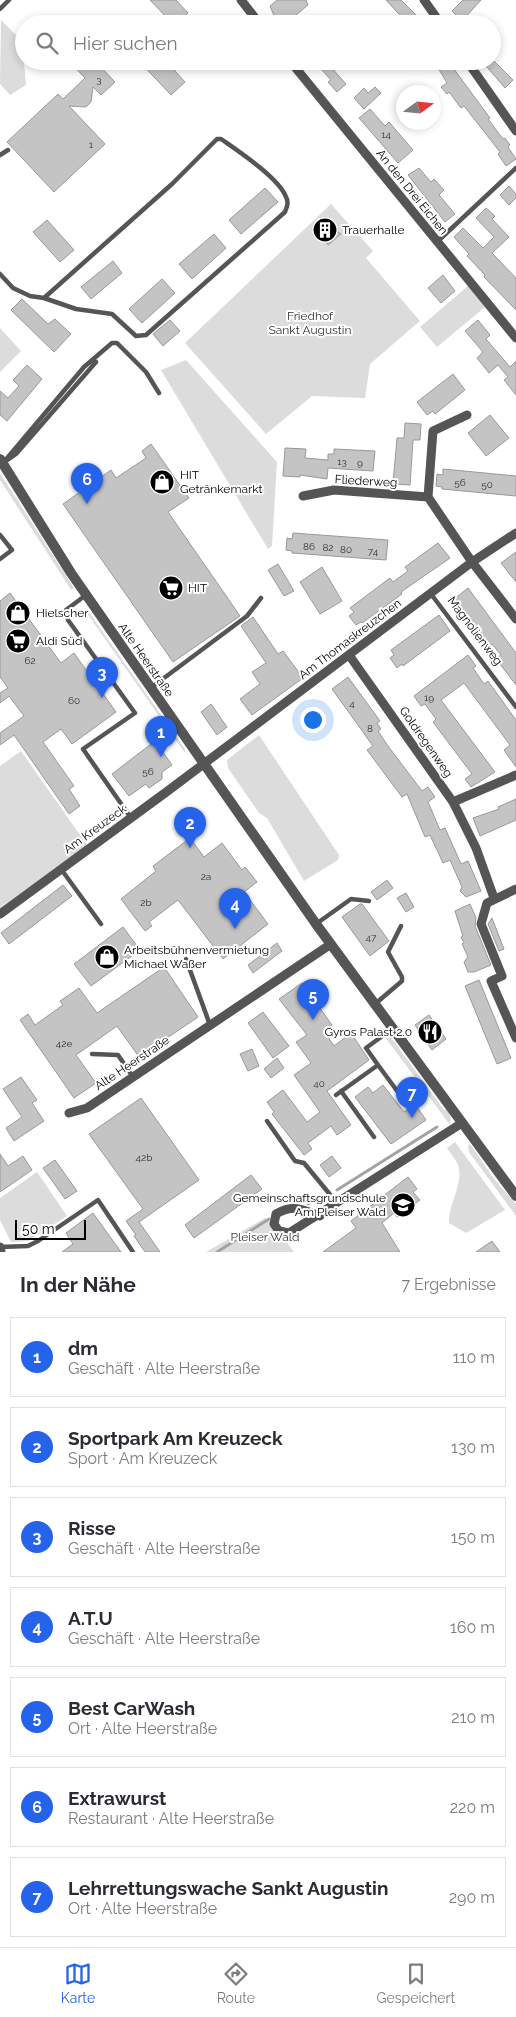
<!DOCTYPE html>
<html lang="de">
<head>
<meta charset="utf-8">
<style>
	body { margin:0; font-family:Raleway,sans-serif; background:#f7f7f7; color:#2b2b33 }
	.compass { position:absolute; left:396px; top:85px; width:45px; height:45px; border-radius:50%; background:#fff; box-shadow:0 2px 8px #0003; rotate:75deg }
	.scale { position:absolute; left:15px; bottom:12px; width:71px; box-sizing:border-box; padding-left:5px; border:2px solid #000; border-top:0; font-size:14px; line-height:18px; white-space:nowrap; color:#000; -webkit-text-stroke:4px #fff; paint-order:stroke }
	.you { position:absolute; left:312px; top:719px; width:18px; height:18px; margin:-12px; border:4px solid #fff; border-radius:50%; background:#1a73e8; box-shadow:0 0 0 8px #1a73e833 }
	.badge { display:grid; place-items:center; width:32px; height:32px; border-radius:50%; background:#2563eb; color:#fff; font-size:16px; font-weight:700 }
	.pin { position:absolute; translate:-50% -41px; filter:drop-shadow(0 1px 2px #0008) }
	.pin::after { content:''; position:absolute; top:26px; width:18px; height:15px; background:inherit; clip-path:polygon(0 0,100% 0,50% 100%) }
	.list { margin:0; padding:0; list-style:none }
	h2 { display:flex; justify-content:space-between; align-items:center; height:65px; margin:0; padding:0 20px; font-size:21px }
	h2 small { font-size:16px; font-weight:400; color:#7c7c81 }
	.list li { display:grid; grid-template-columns:32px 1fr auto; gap:15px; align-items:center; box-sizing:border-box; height:80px; margin:0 10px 10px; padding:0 10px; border:1px solid #e1e1e2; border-radius:0px }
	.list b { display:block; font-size:19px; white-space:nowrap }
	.list p { margin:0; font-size:16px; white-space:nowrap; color:#7c7c81 }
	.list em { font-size:16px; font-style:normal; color:#7c7c81 }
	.icon { flex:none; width:28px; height:28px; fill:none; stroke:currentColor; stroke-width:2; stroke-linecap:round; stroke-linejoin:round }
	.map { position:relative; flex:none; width:516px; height:1252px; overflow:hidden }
	.search { position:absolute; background:#fff; box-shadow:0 2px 8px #0003; left:15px; right:15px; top:15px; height:55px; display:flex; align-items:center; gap:12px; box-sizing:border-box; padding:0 18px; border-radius:28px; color:#7c7c81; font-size:19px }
	.sheet { height:695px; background:#fff }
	nav { display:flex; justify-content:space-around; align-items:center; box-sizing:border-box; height:70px; border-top:1px solid #e1e1e2; background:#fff; font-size:14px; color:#7c7c81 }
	nav a { display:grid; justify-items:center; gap:2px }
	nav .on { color:#2563eb }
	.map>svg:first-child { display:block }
	.green { fill:#dcdcdc }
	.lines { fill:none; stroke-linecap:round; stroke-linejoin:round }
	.stream { stroke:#a3a3a3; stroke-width:3 }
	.building { fill:#c4c4c4; stroke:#999 }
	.service { stroke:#555; stroke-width:4.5 }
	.minor { stroke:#555; stroke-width:9 }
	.tertiary { stroke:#555; stroke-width:10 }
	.labels { text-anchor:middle; stroke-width:4; stroke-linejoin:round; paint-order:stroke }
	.number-label { font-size:10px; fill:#313131 }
	.street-label { font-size:12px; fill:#000; stroke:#fff }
	.poi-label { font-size:12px; fill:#000; stroke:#fff; text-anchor:start }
	.park-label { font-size:12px; fill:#333; stroke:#fff }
</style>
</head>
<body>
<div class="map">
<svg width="516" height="1252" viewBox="0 0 516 1252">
	<rect width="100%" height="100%" fill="#fff"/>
	<path class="green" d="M1,20l21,21 4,44 -16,10 -10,-11z
		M331,204l42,47 -7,7 54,63 -50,43 -5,34 -53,-2 -46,38 -81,-91z
		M468,286l17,21 -48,40 -17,-20z
		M0,328l21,23 -21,21z
		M186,360l91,102 -5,84 -4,3 -107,-179z
		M0,473l74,115 -3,2 -10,-16 -61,-94z
		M86,608l99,141v4l-101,-144z
		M259,735l80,120 -1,5 -34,21 -37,-63 -8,-5 -31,-45 -1,-8z
		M21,751l66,94 -87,63v-142z
		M387,1036h3l54,74h4l3,9 -1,6 -65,-88z
		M455,1142l50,68 -39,23 -17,-10c-1,-20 18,-44 7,-62 -3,-5 -7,-9 -9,-13z
		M470,1144l25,36 21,24v12l-47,-64 -1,-6z
		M37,1172l30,44 -39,25 -17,1 -11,-22v-22z
		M265,1218l22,16v9l7,9h-88z"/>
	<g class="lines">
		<path class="stream" d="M337,1190l100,-63
			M308,1204l16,-7
			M217,1252l52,-33"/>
	</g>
	<path class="building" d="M150,0h26l12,13 -12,11h-3z
		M277,0h29l2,5 -19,16 -14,-3 -5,-12z
		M386,0h15l15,15 -9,8z
		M463,0h18l-19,21 -10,-10z
		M493,60l20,20 -8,8 -19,-22z
		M69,61h26l20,21 -14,13 -8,-8 -2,15 -5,5 -17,-1 36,38 -51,48 -47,-50 51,-48 5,5 22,-21z
		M139,61h26l4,4 6,1v5l10,11 -14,13z
		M314,61h21l-5,5 16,18 -9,8 -9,-10 3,-2z
		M434,61h14l42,57 -2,1 15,20 2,-1 5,7 -2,2 8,12 -10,7 -8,-12 2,-2 -36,-46 -3,2 -12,-16 -2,2 -6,-7 6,-4z
		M375,87l6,6 -17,16 -10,-11 10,-10 4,5z
		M370,109l15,17 4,-4 24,28 -15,13 -39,-45z
		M419,168l12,14 3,-3 10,11 -5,5 16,19 -10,8 -37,-47z
		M509,186l7,8v4l-7,7 -9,-10z
		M265,188l13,14 -37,32 -12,-14z
		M486,208l9,8 -3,3 17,18 -17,16 24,25v32l-32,-33 1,-2 -18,-19 2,-2 -15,-17 9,-9 20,20 11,-11 -18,-19z
		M329,218l6,7 -3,3 9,6 -13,11 -5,-9 -3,3 -7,-7 5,-4 -2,-2z
		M47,220l27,30 -14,12 -27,-30z
		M214,234l12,14 -34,31 -13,-15z
		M113,261l9,12 -31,26 -10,-12z
		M443,275l12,16 -14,12 -13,-15z
		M162,279l13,14 -33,30 -13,-14z
		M22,299l26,25 7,-5 16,15 -17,18 -43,-42z
		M170,320l10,11 -17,15 -10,-12z
		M478,320l12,15 -4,4 24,28 6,-6v34l-12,-15 4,-3 -10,-12 -9,8 -12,-15 6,-6 -18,-21z
		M27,365l15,14 -35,42 -7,-6v-24l8,7 11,-12 -6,-6z
		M453,374l12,16 -30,24 -2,-3 -6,4 -10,-13z
		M490,415l19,23 -23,18 -18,-23z
		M405,423l16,1 -1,16h-7l-3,45 -17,-1 4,-46h7z
		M151,444l38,54 -21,14 72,104 -67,46 -110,-158 48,-34 5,8 30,-20 -4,-7z
		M285,448l21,1 -1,9 23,2v-6h6v-5l41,2 -2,20 -45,-3 -1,11 -27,-4v2l-17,-1z
		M443,469l73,7v20l-74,-7v-2l-6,-1 1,-12 6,1z
		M293,533l95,7 -2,20 -94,-7v-2l-6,-1 1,-12 5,1z
		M438,543l12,15 -49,34 1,2 -40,29 -1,-1 -5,3 -7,-9 5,-4 -4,-4 40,-30 3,4 15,-11 -3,-4z
		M516,552v30l-15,-19z
		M278,564l16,27 -10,5 -16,-26z
		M322,567l20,34 -22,13 -20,-32z
		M468,588l48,65v32l-20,-26 5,-4 -9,-11 -4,3 -35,-47z
		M10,593l51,70 13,-10 42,59 -44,32 -11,-15 -18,13 31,44 -5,3 11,17 -11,8 -55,-79 -14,10v-12l24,-17 -15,-20 -9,7v-10l8,-5 -8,-11v-76z
		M439,615l11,16 -47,35 -1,-2 -5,4 -7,-10 4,-3 -3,-5z
		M253,617l25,37 5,-3 20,27 -51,37 -12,-16 20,-15 -8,-12 14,-9 -25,-37z
		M468,655l8,11 -3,2 11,16 4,-3 28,39v47l-12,-17 6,-5 -46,-62 -23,17 54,72 -24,15 -6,-8 7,-5 -39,-52 3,-3 -11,-15 -4,2 -7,-10z
		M348,677l32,44 -3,2 4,6 -3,2 10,15 34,45 6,-4 7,10 -7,5 12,28 5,-2 16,36 7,-3 13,30 -15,6 -6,-6 2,-4 -12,-27 -7,3 -13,-28 -5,2 -18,-43 -5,3 -35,-47 6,-4 -41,-57z
		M211,704l16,23 -10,8 -16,-23z
		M155,741l17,24 -10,7v7l-13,9 -3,-4 -17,12 -17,-22z
		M516,799v21l-36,16 -7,-18 26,-9 -1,-2z
		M190,838l14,19 18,-14 20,27 3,-3 12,15 -13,10 24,32 -45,35 -45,-59 -29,22 3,4 -7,5 -24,-32 35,-28 -3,-5z
		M387,880l6,8 -16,12 -6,-8z
		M63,885l9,11 -63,48 -8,-11z
		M406,893l8,14 -8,5 -9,-14z
		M360,904h2l27,37 -19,15 -28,-39z
		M470,904l6,14 -1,8 16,39 -17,7h-6l-4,-10 4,-5 -6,-13 2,-1 -3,-6 2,-1 -8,-25z
		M492,918l12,31 -5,2 -11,-27z
		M123,927l17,23 -49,36 -17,-22z
		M277,943l5,8 -29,22 -5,-8z
		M164,967l34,50 -59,40 -22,-31 -41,29 20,28 -22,15 -54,-78 8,-6 7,11 28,-20 -3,-4 19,-13 18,25z
		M479,980l32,78 -14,6 -32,-78z
		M302,983l30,42 -8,6 10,15 17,-13 18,27 -42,31 24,34 -14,10 -6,-9 -23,17 4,6 -8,6 -32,-41 2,-2 -7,-10 16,-12 24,32 13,-10 -26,-37 17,-12 -15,-21 11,-7 -28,-36z
		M263,1012l26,34 -16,12 -25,-35z
		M429,1015l17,24 -14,11 -17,-25z
		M252,1049l7,17 -11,5 -8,-17z
		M277,1058l7,10 -13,10 -7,-9z
		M21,1077l16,23 -5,3 12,18 -30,20 -8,-13 16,-11 -19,-28z
		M383,1085l21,27 11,-8 11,16 -35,24 -36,-47 13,-10 5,6z
		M141,1098l58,82 -60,42 21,30h-15l-11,-16 2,-1 -10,-14 17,-12 -54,-75z
		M0,1154l8,12 15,-10 9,14 -32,22z
		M332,1156l9,12 -12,9 -9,-12z
		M55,1160l22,31 -12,8 -22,-31z
		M251,1175l11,14 -68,49 -9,-13z
		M408,1177l9,12 -4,3 7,8 -23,17 -3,-4 -12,10 18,29h-77l33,-24 -5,-7z
		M93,1213l28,39h-59l11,-8 -7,-11z
		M492,1241l8,11h-24z"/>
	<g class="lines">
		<path class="service" d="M0,9l9,-9
			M0,155l8,-5
			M437,242l79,-74
			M0,274l13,14 17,8 14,2 32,11 36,5 24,22 10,-1 139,-123c2,-5 4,-10 1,-15 -7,-19 -48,-46 -65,-58h-4l-45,45 -128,114
			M6,461l10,-7 80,-92
			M3,463l81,-96 28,-24h5l29,29 13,21
			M0,535l12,15 -12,9
			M431,594l85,113
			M86,595l-20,15 2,10 67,93 -52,36 48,69
			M152,687l95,-71 14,-18
			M61,869l40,55
			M316,924l35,-25 18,2
			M186,959l24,66
			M375,1004l27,-23v-4l-14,-25 13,-26
			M92,1054l26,1 15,22
			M378,1065l28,38
			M341,1091l33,46
			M336,1095l42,-30 -12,-17 26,-19
			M267,1121l28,40 9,2 33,40
			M0,1247l28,-1 10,-5 60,-41 35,52"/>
		<path class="minor" d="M241,0l19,24
			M424,0l17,24
			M290,61l226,277
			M467,61l49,70
			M467,415l-34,16 -5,66 44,65 44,57
			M303,496l31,-6 94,7
			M349,655l104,147 23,46 18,50
			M453,802l63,-27
			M516,889l-29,14 -6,21 21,52 -11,5 25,57
			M0,914l169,-124 303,-228 44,-29
			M69,1113l18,-5 244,-164
			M320,1216c-19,-7 -26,-12 -44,-2l-2,10 5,7 10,2 173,-110
			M0,1247l1,5"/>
		<path class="tertiary" d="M0,459l71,114 64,92 181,259 200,272"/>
	</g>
	<defs>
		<symbol id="building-disc" viewBox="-11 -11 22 22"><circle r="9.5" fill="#000" stroke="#fff"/><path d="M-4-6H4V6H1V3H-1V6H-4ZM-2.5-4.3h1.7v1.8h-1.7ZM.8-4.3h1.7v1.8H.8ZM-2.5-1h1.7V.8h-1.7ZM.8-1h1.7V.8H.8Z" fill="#fff"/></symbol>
		<symbol id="shop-disc" viewBox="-11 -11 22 22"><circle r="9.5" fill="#000" stroke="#fff"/><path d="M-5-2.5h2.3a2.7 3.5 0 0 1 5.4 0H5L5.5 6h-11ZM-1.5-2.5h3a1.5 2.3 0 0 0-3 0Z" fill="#fff"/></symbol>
		<symbol id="supermarket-disc" viewBox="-11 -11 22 22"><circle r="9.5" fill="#000" stroke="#fff"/><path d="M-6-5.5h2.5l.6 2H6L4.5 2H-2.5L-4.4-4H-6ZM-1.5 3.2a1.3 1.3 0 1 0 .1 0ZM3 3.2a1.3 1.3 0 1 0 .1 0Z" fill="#fff"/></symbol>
		<symbol id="restaurant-disc" viewBox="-11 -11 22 22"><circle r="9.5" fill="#000" stroke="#fff"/><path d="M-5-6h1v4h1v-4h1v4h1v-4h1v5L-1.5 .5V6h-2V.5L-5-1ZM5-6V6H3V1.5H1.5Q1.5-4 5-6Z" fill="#fff"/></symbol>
		<symbol id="school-disc" viewBox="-11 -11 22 22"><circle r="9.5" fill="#000" stroke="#fff"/><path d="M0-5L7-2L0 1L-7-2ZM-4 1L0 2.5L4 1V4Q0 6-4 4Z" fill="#fff"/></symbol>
	</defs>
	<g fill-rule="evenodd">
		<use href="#building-disc" x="311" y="216" width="28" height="28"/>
		<use href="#shop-disc" x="148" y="468" width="28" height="28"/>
		<use href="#supermarket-disc" x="157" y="574" width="28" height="28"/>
		<use href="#shop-disc" x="4" y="599" width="28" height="28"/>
		<use href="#supermarket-disc" x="4" y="627" width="28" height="28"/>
		<use href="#shop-disc" x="93" y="943" width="28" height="28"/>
		<use href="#restaurant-disc" x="416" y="1018" width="28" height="28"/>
		<use href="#school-disc" x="389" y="1191" width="28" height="28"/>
	</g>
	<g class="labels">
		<g class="number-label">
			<text x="99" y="83">3</text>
			<text x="386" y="138">14</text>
			<text x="91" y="148">1</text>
			<text x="342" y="465">13</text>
			<text x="360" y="466">9</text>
			<text x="460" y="486">56</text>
			<text x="487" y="488">50</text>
			<text x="309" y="550">86</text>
			<text x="328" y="551">82</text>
			<text x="346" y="553">80</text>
			<text x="373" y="555">74</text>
			<text x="30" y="664">62</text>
			<text x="429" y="701">19</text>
			<text x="74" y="704">60</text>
			<text x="352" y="707">4</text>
			<text x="370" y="732">8</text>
			<text x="148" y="775">56</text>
			<text x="206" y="880">2a</text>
			<text x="146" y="906">2b</text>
			<text x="371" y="941">47</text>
			<text x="64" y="1047">42e</text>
			<text x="319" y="1087">40</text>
			<text x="144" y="1161">42b</text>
		</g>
		<g class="street-label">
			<text transform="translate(412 192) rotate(51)" y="4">An den Drei Eichen</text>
			<text transform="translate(366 481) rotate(3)" y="4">Fliederweg</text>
			<text transform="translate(475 631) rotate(53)" y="4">Magnolienweg</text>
			<text transform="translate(350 639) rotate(-37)" y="4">Am Thomaskreuzchen</text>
			<text transform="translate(146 660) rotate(55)" y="4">Alte Heerstraße</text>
			<text transform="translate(426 742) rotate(55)" y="4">Goldregenweg</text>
			<text transform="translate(95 829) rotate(-36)" y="4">Am Kreuzeck</text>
			<text transform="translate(132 1063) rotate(-34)" y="4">Alte Heerstraße</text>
		</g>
		<g class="poi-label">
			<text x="342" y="234">Trauerhalle</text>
			<text x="180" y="479">HIT<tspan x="180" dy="14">Getränkemarkt</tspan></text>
			<text x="188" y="592">HIT</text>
			<text x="36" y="617">Hielscher</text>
			<text x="36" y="645">Aldi Süd</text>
			<text x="124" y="954">Arbeitsbühnenvermietung<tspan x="124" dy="14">Michael Waßer</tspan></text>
			<text x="412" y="1036" text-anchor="end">Gyros Palast 2.0</text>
			<text x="386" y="1202" text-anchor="end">Gemeinschaftsgrundschule<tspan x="386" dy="14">Am Pleiser Wald</tspan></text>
		</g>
		<g class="park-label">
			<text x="310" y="320">Friedhof<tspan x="310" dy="14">Sankt Augustin</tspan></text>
			<text x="265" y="1241">Pleiser Wald</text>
		</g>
	</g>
</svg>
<svg class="compass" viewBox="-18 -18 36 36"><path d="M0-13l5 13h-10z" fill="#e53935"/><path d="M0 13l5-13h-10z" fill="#7c7c81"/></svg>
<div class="scale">50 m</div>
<div class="you"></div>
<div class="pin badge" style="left:161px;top:757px">1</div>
<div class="pin badge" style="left:190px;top:848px">2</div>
<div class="pin badge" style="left:102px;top:698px">3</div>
<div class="pin badge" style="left:235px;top:929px">4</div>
<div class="pin badge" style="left:313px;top:1020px">5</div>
<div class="pin badge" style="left:87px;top:504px">6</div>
<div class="pin badge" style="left:412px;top:1118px">7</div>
<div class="search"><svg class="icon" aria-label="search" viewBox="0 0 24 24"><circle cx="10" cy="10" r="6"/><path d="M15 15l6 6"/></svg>Hier suchen</div>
</div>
<section class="sheet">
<h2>In der Nähe<small>7 Ergebnisse</small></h2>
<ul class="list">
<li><span class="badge">1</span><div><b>dm</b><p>Geschäft · Alte Heerstraße</p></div><em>110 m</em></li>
<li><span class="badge">2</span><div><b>Sportpark Am Kreuzeck</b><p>Sport · Am Kreuzeck</p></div><em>130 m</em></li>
<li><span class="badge">3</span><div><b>Risse</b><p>Geschäft · Alte Heerstraße</p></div><em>150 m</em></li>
<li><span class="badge">4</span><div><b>A.T.U</b><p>Geschäft · Alte Heerstraße</p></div><em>160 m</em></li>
<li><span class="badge">5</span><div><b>Best CarWash</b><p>Ort · Alte Heerstraße</p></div><em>210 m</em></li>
<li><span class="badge">6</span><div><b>Extrawurst</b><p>Restaurant · Alte Heerstraße</p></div><em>220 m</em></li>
<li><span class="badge">7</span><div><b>Lehrrettungswache Sankt Augustin</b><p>Ort · Alte Heerstraße</p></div><em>290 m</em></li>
</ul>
</section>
<nav>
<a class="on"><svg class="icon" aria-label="map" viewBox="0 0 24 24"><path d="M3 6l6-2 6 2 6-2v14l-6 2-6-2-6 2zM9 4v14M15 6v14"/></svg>Karte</a>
<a><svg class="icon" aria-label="directions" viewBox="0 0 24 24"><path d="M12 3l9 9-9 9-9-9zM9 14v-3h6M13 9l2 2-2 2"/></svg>Route</a>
<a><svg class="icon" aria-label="saved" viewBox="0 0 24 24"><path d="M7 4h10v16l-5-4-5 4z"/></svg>Gespeichert</a>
</nav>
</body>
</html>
